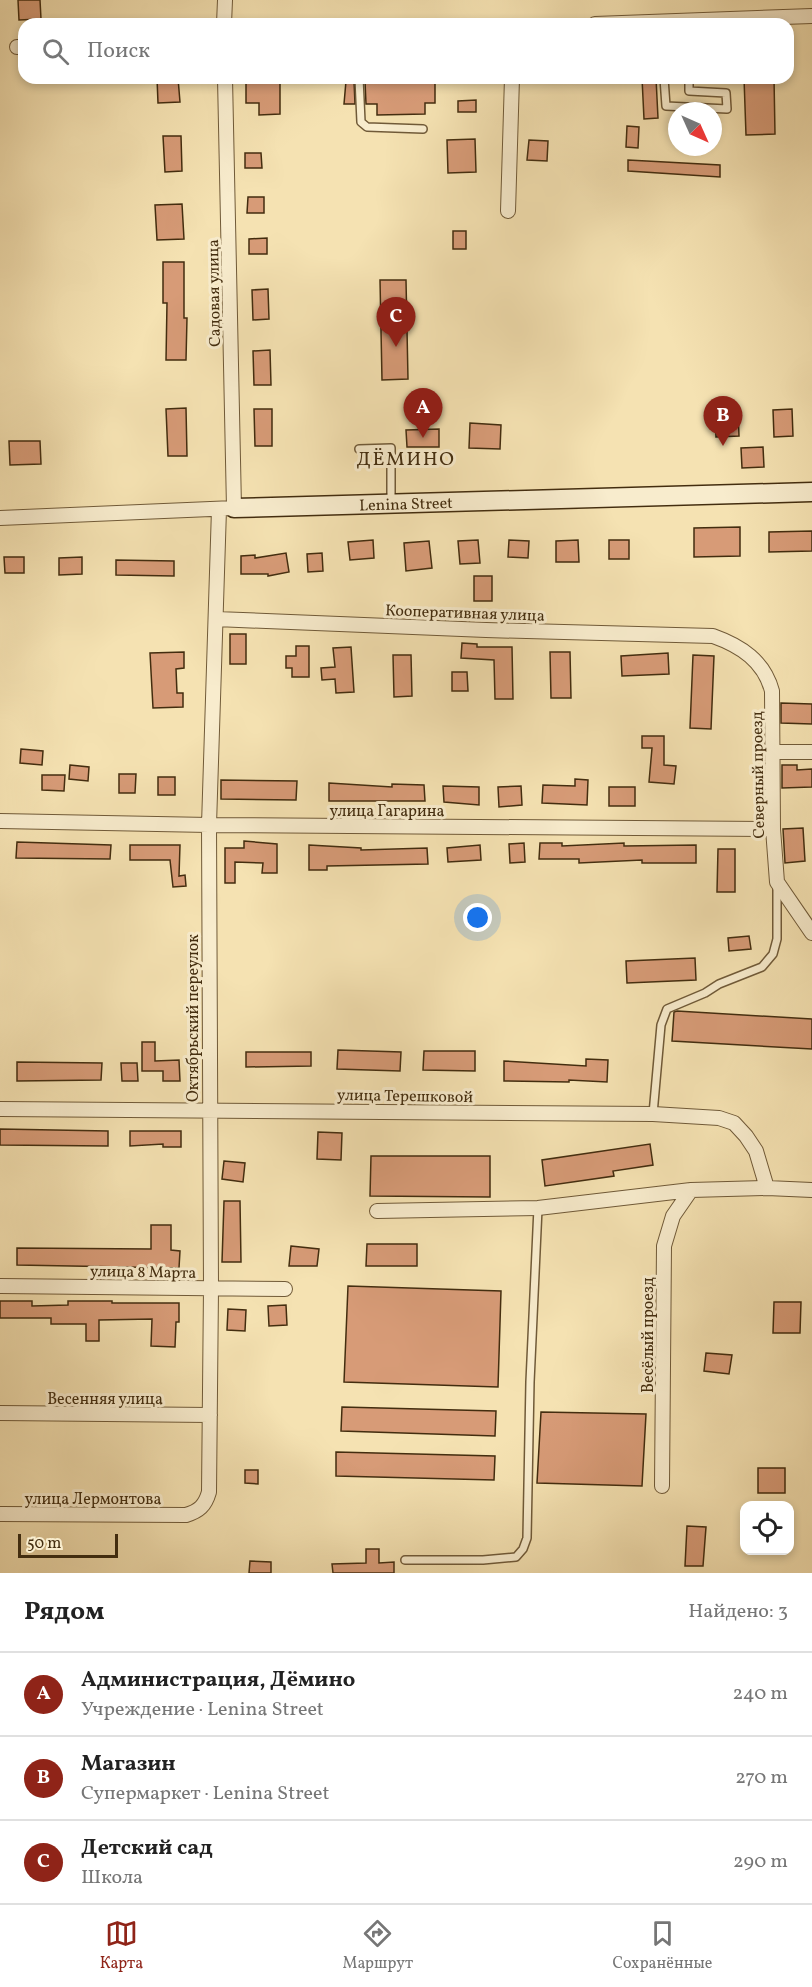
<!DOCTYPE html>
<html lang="ru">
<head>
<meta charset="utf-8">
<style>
	body { margin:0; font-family:Vollkorn,serif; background:#f2f2f2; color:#222 }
	.controls { position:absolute; right:18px; bottom:18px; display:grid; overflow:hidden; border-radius:12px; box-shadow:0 3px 9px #0003 }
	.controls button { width:54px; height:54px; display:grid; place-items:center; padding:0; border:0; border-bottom:2px solid #e0e0e0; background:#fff; color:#222; font:30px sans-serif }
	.compass { position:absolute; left:668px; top:102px; width:54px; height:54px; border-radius:50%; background:#fff; box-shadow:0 3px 9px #0003; rotate:135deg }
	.scale { position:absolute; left:18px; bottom:15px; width:100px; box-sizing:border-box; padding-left:6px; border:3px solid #432d0f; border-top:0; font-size:16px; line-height:21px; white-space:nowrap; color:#432d0f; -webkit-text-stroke:4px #f8eccd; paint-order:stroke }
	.you { position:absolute; left:478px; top:918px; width:21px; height:21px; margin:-15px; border:4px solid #fff; border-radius:50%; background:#1a73e8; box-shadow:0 0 0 9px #1a73e833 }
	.badge { display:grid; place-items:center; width:39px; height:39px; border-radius:50%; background:#8f2418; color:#fff; font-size:20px; font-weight:700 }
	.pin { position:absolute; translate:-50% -50px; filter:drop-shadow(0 2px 3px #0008) }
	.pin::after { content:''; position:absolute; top:32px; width:21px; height:18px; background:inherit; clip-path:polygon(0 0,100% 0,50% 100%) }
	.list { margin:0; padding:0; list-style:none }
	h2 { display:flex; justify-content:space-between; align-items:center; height:78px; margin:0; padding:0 24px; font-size:26px }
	h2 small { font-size:20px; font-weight:400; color:#767676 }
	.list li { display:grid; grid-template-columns:39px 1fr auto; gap:18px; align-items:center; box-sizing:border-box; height:84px; padding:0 24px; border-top:2px solid #e0e0e0 }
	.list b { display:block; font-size:22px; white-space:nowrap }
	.list p { margin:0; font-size:20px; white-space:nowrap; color:#767676 }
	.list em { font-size:20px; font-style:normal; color:#767676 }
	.icon { flex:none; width:33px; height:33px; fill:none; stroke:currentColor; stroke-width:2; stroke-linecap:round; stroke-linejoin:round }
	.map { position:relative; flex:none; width:812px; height:1573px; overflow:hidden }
	.search { position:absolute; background:#fff; box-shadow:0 3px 9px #0003; left:18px; right:18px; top:18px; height:66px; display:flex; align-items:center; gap:15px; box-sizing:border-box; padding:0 21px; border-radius:18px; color:#767676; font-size:22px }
	.sheet { height:330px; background:#fff }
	nav { display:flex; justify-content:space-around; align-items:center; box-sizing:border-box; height:84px; border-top:2px solid #e0e0e0; background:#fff; font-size:16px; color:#767676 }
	nav a { display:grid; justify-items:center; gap:3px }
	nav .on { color:#8f2418 }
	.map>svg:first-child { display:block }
	.building { fill:#d79b77; stroke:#432d0f; stroke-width:1.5 }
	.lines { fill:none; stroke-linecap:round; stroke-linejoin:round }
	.lane-casing { stroke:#705a38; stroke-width:10 }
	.street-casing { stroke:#705a38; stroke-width:16 }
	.secondary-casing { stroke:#432d0f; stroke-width:21 }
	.lane { stroke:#f8eccd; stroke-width:7 }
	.street { stroke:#f8eccd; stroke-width:14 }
	.secondary { stroke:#f8eccd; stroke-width:18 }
	.labels { text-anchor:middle; stroke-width:6; stroke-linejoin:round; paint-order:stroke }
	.street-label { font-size:16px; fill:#432d0f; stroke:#f8eccd }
	.quarter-label { font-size:20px; letter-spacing:1.5px; fill:#432d0f; stroke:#f8eccd }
</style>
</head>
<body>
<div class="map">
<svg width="812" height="1573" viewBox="0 0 812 1573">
	<rect width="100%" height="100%" fill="#f5e2b2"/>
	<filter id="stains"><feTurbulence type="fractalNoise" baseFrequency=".00333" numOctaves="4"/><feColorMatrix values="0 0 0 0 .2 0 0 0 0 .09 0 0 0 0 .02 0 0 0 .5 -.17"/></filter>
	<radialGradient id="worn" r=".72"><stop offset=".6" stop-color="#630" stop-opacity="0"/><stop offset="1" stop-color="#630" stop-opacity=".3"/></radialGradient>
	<path class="building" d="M18,0h22l1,19 -22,1z
		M157,78h21l2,24 -22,1z
		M246,78h34v36l-21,1v-12h-13z
		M642,78h14l2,40 -14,1z
		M744,78h30l1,56 -29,1z
		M435,80v23h-10v11l-48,1v-11h-11l-1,-23z
		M346,81h8l1,23h-11z
		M476,100v12h-18v-11z
		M627,126l12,1 -1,21 -12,-1z
		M163,136h18l1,35 -17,1z
		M475,139l1,33 -28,1 -1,-33z
		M529,140l19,1 -1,20 -20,-1z
		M245,153h16l1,15h-17z
		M628,160l92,5v12l-92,-6z
		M248,197h16v16h-17z
		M182,204l2,35 -27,1 -2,-35z
		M453,231h13v18h-13z
		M267,238v16h-18v-15z
		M163,262h21v56h3l-1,42h-20l1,-57h-4z
		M380,280h26l2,99 -26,1z
		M268,289l1,30 -16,1 -1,-30z
		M270,350l1,35h-17l-1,-34z
		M186,408l1,48h-19l-2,-47z
		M254,409h18v37h-17z
		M738,409l1,27 -23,1 -1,-27z
		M792,409l1,27 -19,1 -1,-27z
		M470,423l31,2 -1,24 -31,-1z
		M439,429v18h-32l-1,-17z
		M9,441h31l1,23 -31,1z
		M763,447l1,20 -22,1 -1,-20z
		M740,527v29l-46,1v-29z
		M812,531v20l-43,1v-20z
		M373,540l1,18 -24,2 -2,-18z
		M478,540l2,23 -20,1 -2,-23z
		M509,540l20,1 -1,17 -20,-1z
		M578,540l1,22h-23v-21z
		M609,540h20v19h-20z
		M429,541l3,27 -26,3 -2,-28z
		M286,553l3,19 -21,4v-2h-27v-18l14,-1v3z
		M322,553l1,18 -15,1 -1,-18z
		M4,557h20v16h-19z
		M82,557v17l-23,1v-17z
		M116,560l58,1v15l-58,-1z
		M474,576h18v25h-18z
		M230,634h16v30h-16z
		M462,643l15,1v3h35l1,52h-18l-1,-39 -33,-2z
		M296,646h13v31h-17v-9h-6v-12h10z
		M351,647l3,45 -18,1 -1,-14 -13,1 -1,-12 14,-1 -2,-19z
		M184,652v16l-8,1 1,24h6v14l-30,1 -3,-55z
		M550,652h20l1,46h-20z
		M668,653l1,21 -47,2 -1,-20z
		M393,655h18l1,41 -18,1z
		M693,655l21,1 -3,73 -21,-1z
		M452,672h15l1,19h-16z
		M781,703l31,1v20l-31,-1z
		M642,736h22v29l12,1 -2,18 -25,-2 3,-34h-10z
		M21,749l22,2 -1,14 -22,-2z
		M70,765l19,2 -1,14 -19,-2z
		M782,765h15v5l15,-1v18l-30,1z
		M119,774h17l-1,19h-16z
		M42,775h23l-1,16 -22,-1z
		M158,777h17v18h-17z
		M575,779l13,1 -1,25 -45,-2 1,-18 32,1z
		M221,780l76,1 -1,19 -75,-1z
		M329,783l63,4v-3l32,1 1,16h-96z
		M443,786l36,1v18l-35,-3z
		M521,786l1,19 -23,2 -1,-20z
		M609,787h26v19h-26z
		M803,828l2,33 -20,2 -2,-34z
		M244,841l33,3v29h-15l1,-10 -28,-1v21h-10v-35h19z
		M17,842l94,3 -1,14 -94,-1z
		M524,843l1,19 -15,1 -1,-19z
		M540,843h22v3l62,-3v3l72,-1v18h-54v-3l-63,3v-4h-40z
		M130,845h50l-1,31 6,-1 1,11 -13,1 -3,-27h-40z
		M309,845l52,3v2l66,-2 1,16 -101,2v4h-18z
		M480,845l1,15 -33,2 -1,-14z
		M718,849h17v43h-18z
		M749,936l2,13 -22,2 -1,-13z
		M695,958l1,22 -69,3 -1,-22z
		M677,1011l135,8v30l-140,-8 2,-29z
		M142,1042h13v19l24,-1 1,21h-17v-10h-21z
		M338,1050l63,2 -1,19 -63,-2z
		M424,1051h51v20l-52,-1z
		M246,1052h65v14l-65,1z
		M586,1059l22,1 -1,22 -38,-2v2l-65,-1v-20l82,5z
		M17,1062l85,1 -1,17 -84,1z
		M121,1063h16l1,18h-16z
		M0,1129l108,2v15l-108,-1z
		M130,1131h51v16h-18v-3l-33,2z
		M318,1132l24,1 -1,27 -24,-1z
		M650,1144l3,21 -40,6 1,5 -69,10 -3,-26z
		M371,1156h119v41l-120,-1z
		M224,1161l21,2 -2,19 -21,-3z
		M224,1201h16l1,61h-19z
		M151,1225h20v25l9,1 -1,17 -162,-3v-17l134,1z
		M367,1244h50v22h-51z
		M291,1246l28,3 -2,17h-28z
		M348,1286l153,5 -3,96 -154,-5z
		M0,1301h32v5l36,-1v-4h44v2h67v19h-3l-1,25 -24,-1 1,-27 -53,1v21h-13v-17h-35v-6h-51z
		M774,1302h27l-1,31h-27z
		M286,1305l1,20 -18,1 -1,-20z
		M228,1309l18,1 -1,21 -18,-1z
		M706,1353l26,2 -3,19 -25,-3z
		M342,1407l154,4 -1,25 -154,-5z
		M541,1412l105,2 -4,72 -105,-3z
		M336,1452l159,4 -1,24 -158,-4z
		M758,1468h27v25h-27z
		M245,1470h13v14l-13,-1z
		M687,1526l19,1 -3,39h-18z
		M366,1549h13v14l15,-1v11h-61l-1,-9 34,-1z
		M250,1561l21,1v11h-22z"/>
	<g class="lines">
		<defs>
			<path id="lane" d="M359,78l2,44 6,5 56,2
				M664,78l2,28 61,3 -1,-16 -37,-2v-13
				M359,449l32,-1v54
				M653,1114l8,-89 6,-16 38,-16 14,-9 43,-17 11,-13 4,-15v-54
				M405,1560h78l33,-3 7,-8 4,-11 3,-156 8,-174"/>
			<path id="street" d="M224,24l1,-24
				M595,24l217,-8
				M17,47h7
				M508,211l4,-133
				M0,518l234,-10 -9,-430
				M216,619l270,11 227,6c28,10 51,25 59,55l1,138 4,53 35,51
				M774,752h38
				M0,821l209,4 564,4
				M0,1109l653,5 66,4 15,5 12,13 10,15 11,37
				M377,1211l161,-3 153,-18 76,-2 45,2
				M0,1286l285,3
				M0,1413l210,2
				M662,1486l2,-240 9,-30 18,-26
				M0,1514l186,1c13,-4 19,-9 23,-23l2,-204 -2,-463 10,-316"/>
			<g id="secondary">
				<path id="s1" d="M234,508l578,-16"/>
			</g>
		</defs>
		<use href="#lane" class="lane-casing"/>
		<use href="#street" class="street-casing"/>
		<use href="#secondary" class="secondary-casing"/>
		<use href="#lane" class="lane"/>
		<use href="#street" class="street"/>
		<use href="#secondary" class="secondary"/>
	</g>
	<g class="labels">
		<g class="street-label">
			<text transform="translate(213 293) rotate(-91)" y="6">Садовая улица</text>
			<text dy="6" stroke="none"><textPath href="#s1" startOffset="172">Lenina Street</textPath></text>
			<text transform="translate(465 612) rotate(2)" y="6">Кооперативная улица</text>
			<text transform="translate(757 775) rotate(-91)" y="6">Северный проезд</text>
			<text x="387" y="816">улица Гагарина</text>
			<text transform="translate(192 1018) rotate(-90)" y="6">Октябрьский переулок</text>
			<text transform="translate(405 1095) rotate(1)" y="6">улица Терешковой</text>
			<text transform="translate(143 1271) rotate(1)" y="6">улица 8 Марта</text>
			<text transform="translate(647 1335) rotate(-90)" y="6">Весёлый проезд</text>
			<text x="105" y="1404">Весенняя улица</text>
			<text x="93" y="1504">улица Лермонтова</text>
		</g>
		<g class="quarter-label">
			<text x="406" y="465">ДЁМИНО</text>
		</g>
	</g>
	<rect width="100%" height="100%" filter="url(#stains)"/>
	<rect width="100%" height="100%" fill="url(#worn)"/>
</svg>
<div class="controls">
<button><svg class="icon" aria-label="locate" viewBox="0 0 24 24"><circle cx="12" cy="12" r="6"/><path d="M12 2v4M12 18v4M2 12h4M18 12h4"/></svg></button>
</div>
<svg class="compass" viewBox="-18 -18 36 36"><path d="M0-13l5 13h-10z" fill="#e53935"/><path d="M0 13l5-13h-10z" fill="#767676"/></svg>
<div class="scale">50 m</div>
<div class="you"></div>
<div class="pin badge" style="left:423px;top:438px">A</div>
<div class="pin badge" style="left:723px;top:446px">B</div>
<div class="pin badge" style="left:396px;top:347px">C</div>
<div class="search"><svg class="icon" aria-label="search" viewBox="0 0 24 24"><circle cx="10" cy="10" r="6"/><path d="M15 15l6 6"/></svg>Поиск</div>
</div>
<section class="sheet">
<h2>Рядом<small>Найдено: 3</small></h2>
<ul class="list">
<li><span class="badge">A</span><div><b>Администрация, Дёмино</b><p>Учреждение · Lenina Street</p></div><em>240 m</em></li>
<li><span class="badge">B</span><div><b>Магазин</b><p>Супермаркет · Lenina Street</p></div><em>270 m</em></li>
<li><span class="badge">C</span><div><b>Детский сад</b><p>Школа</p></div><em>290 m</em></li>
</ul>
</section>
<nav>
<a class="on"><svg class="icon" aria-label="map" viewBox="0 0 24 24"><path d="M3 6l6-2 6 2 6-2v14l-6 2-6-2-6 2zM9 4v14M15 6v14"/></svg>Карта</a>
<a><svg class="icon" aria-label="directions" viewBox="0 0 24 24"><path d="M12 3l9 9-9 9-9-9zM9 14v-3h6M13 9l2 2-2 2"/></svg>Маршрут</a>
<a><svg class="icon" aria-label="saved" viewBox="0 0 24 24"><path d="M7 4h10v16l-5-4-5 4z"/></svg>Сохранённые</a>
</nav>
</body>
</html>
